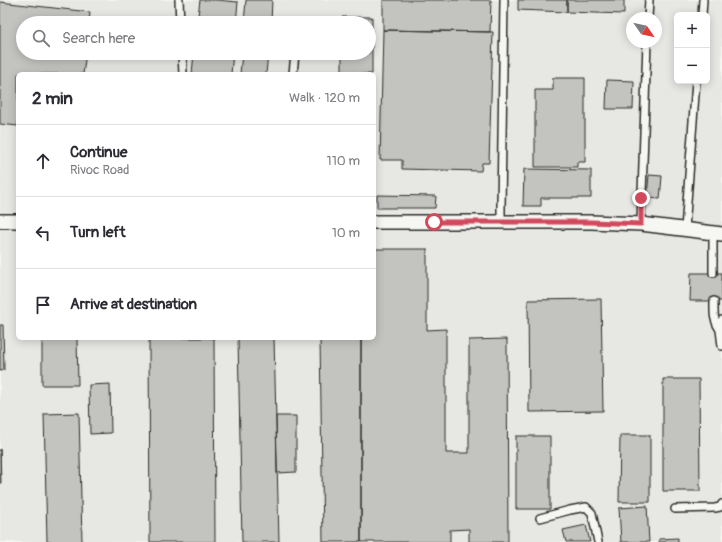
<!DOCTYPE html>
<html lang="en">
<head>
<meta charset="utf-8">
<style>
	body { margin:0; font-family:Pangolin,sans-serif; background:#f2f2f3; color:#2b2b33 }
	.controls { position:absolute; right:12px; top:12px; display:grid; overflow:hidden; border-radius:6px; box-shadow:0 2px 10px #0003 }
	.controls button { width:36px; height:36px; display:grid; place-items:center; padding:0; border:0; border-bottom:1px solid #e1e1e2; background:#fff; color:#2b2b33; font:20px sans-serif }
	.compass { position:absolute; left:626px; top:12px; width:36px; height:36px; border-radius:50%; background:#fff; box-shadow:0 2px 10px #0003; rotate:124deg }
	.stop { position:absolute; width:12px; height:12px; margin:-9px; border:3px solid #d1495b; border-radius:50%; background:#fff }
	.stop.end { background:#d1495b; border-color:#fff; box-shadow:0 1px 4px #0008 }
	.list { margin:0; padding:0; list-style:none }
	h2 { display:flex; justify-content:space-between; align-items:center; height:52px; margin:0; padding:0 16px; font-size:17px }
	h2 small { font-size:13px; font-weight:400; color:#7c7c81 }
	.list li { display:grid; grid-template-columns:26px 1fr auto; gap:12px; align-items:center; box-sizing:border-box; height:72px; padding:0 16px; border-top:1px solid #e1e1e2 }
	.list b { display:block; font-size:15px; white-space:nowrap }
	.list p { margin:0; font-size:13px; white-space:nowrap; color:#7c7c81 }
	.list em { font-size:13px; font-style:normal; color:#7c7c81 }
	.icon { flex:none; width:22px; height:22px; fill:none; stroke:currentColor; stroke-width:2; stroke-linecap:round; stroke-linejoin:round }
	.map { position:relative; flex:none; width:722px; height:542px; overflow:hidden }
	.search { position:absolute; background:#fff; box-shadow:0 2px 10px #0003; left:16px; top:16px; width:360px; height:44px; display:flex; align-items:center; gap:10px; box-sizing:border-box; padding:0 14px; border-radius:22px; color:#7c7c81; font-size:15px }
	.panel { position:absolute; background:#fff; box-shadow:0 2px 10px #0003; left:16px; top:72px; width:360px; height:268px; border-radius:6px }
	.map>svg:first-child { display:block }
	.built { fill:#e7e7e3; fill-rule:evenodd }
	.building { fill:#c3c3c0; stroke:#2b2b2b }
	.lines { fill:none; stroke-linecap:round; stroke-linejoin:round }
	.service-casing { stroke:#2b2b2b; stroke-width:10 }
	.minor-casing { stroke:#2b2b2b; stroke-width:16 }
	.service { stroke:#f6f6f2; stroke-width:7 }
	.minor { stroke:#f6f6f2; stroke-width:13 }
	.route { stroke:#d1495b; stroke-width:5 }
</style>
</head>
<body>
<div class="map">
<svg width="722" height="542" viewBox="0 0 722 542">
	<rect width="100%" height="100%" fill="#f6f6f2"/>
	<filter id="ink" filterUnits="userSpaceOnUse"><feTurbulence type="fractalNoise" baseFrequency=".025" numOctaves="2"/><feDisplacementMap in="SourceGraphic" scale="8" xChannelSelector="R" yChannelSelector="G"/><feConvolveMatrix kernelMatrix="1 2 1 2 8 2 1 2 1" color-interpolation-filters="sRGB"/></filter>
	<g filter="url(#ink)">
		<path class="built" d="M0,0h722v542h-722zM677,15h30v66h-30zM632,18h24v24h-24zM23,23h346v30h-346zM18,74h356v264h-356z"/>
		<path class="building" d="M200,0h16l22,2 -2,21h-39z
			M246,0h26l-1,23h-27z
			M383,0h108l-1,32 -107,-2z
			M518,0h49v12l-49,-2z
			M567,0h57v14l-57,-2z
			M0,2l90,10 -1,11h-66v30h63l-3,21h-65v52l-18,-2z
			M342,17h30v57h-30v-21h27v-30h-27z
			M383,30l110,2 -4,131h-7l-1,8 -79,-2v-9h-22z
			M194,53h39l-2,21h-39z
			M242,53h26l-2,21h-26z
			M553,78h32v84h-8v5h-42v-77h18z
			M607,80l27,1 -1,28h-27z
			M524,169l67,1v28h-50v8h-18z
			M649,175l13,1 -2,23 -13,-1z
			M377,195l59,1 -1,12h-58z
			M374,249h53v81l19,-1v124h23v-113l38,-1 1,203h-39v-13l-19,1v12h-89v-204h13z
			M691,273h31v28h-32z
			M601,299l2,112 -74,1 -1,-112z
			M0,325h3l1,45 -4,1z
			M42,338h35l1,47h-36z
			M149,338h65l1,204h-65z
			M238,338h36l5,204h-37z
			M320,338h41v204h-38z
			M663,379h36l1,112h-37z
			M110,384l1,49 -21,1 -1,-49z
			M79,413l3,129h-35l-3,-128z
			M276,416h20v56l-19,1z
			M620,435h30v67h-31z
			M516,436h34v73h-34z
			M0,449l1,34h-1z
			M647,506l2,36h-28l-2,-34z
			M586,525l4,17h-24l-3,-12z
			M678,538v4h-19v-3z"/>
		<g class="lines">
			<defs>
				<path id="service" d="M179,0l1,23
					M702,15l1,-15
					M648,18l1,-18
					M182,53l1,21
					M293,74l2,-21
					M501,221v-14l3,-207
					M641,224l6,-182
					M685,229l11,-148
					M713,233v40
					M714,301c0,12 -1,19 6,29
					M722,320l-2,10 2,16
					M675,509l40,-1 5,-1 2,-3
					M540,518l30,-8 16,-3 6,6 6,29"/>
				<path id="minor" d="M0,221h18
					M374,222h217l50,2 81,10"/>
			</defs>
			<use href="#service" class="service-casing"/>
			<use href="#minor" class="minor-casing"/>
			<use href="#service" class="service"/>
			<use href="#minor" class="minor"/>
		</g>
	</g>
	<g class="lines" filter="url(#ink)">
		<path class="route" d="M434,222h157l50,2v-26"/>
	</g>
</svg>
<div class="controls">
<button>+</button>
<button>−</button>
</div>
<svg class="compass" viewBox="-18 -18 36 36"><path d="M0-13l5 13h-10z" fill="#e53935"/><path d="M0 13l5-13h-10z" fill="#7c7c81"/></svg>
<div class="stop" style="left:434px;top:222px"></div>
<div class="stop end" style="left:641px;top:198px"></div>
<div class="search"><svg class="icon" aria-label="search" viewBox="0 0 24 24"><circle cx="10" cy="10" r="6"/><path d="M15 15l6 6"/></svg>Search here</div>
<section class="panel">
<h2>2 min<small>Walk · 120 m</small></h2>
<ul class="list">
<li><svg class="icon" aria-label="ahead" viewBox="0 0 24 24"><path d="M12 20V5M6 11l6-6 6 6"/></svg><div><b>Continue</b><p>Rivoc Road</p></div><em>110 m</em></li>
<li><svg class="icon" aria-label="left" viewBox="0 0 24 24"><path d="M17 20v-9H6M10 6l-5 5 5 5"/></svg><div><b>Turn left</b></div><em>10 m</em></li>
<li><svg class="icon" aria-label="arrive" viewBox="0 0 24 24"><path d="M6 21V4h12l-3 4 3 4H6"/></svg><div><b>Arrive at destination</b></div></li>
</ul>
</section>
</div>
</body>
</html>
